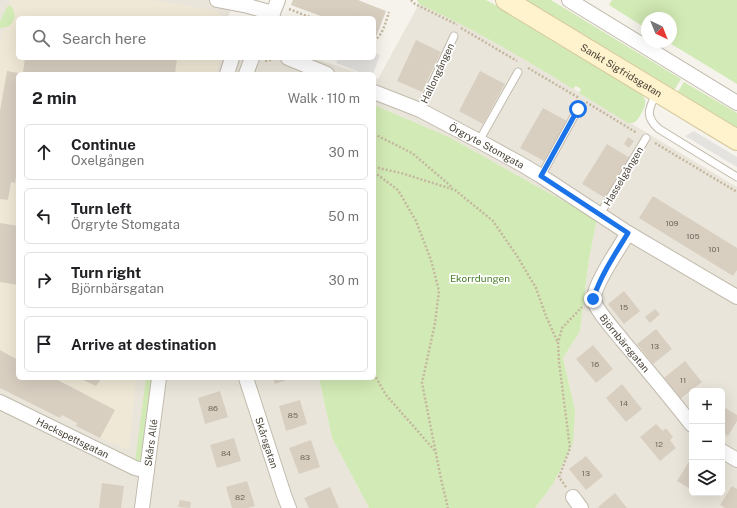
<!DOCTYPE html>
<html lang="en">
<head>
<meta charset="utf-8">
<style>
	body { margin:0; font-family:"Public Sans",sans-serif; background:#f2f2f2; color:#202124 }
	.controls { position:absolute; right:12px; bottom:12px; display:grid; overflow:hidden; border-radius:6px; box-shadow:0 4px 16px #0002 }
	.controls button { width:36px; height:36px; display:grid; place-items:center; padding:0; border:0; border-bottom:1px solid #e0e0e0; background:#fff; color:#202124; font:20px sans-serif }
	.compass { position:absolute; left:641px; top:12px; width:36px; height:36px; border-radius:50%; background:#fff; box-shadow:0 4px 16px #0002; rotate:137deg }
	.stop { position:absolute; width:12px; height:12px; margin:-9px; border:3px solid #1a73e8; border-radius:50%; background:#fff }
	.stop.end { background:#1a73e8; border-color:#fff; box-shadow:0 1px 4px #0008 }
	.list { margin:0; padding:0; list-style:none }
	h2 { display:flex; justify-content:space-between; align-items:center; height:52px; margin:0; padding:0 16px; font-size:17px }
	h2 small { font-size:13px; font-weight:400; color:#757577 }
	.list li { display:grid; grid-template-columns:26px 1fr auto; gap:12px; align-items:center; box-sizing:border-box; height:56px; margin:0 8px 8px; padding:0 8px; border:1px solid #e0e0e0; border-radius:6px }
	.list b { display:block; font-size:15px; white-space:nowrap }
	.list p { margin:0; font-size:13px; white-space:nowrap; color:#757577 }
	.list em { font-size:13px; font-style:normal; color:#757577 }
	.icon { flex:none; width:22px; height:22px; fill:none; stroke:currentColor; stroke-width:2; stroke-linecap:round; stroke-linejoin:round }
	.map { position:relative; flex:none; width:737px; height:508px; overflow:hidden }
	.search { position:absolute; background:#fff; box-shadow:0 4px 16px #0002; left:16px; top:16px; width:360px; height:44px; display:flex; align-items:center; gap:10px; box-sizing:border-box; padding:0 14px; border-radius:6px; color:#757577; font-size:15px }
	.panel { position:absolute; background:#fff; box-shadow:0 4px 16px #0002; left:16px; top:72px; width:360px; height:308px; border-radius:6px }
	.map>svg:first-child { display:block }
	.residential { fill:#eae5da; fill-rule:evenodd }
	.education { fill:#efe8d6 }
	.green { fill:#d2eab5 }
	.parking { fill:#e5e3e0 }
	.building { fill:#d8cfc1 }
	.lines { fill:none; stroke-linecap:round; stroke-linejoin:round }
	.lane-casing { stroke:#c2bbae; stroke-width:9 }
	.street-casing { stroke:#c2bbae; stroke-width:16 }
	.secondary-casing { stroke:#d6c79b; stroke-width:22 }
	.path { stroke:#c4b79f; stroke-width:2.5; stroke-dasharray:2 2; stroke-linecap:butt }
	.lane { stroke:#fff; stroke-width:7 }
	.street { stroke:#fff; stroke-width:14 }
	.secondary { stroke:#fff3cd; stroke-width:20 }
	.route { stroke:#1a73e8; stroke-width:5 }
	.labels { text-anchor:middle; stroke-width:3.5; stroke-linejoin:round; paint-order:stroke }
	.number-label { font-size:8px; fill:#6e675b }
	.street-label { font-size:10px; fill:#4b4439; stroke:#fff }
	.park-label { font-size:10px; fill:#4a7f2a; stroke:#fff }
</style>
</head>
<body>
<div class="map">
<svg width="737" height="508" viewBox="0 0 737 508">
	<rect width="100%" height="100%" fill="#f6f3ec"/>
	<path class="residential" d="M0,0h234l-6,18h-210v40h295l49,16h-344v304h301l13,60 37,70h-369z
		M419,4l46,22 44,24 228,137v321h-202l18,-24 8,-17 14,-57 -12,-52 17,-27 9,-72 8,-40 -77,-42 -71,-40 -75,-32v-27l4,1zM692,391h30v102h-30z"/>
	<path class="education" d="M10,0h141l66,11 7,7h-206v40h203l-5,16h-198v304h118l-7,72 -29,-12 -24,-12 1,-3 -15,-8 -2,3 -60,-30v-345z"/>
	<path class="green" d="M417,0h69l52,28 101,64c4,4 7,7 6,12 0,4 -7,16 -10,18 -2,1 -4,1 -7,1l-49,-30 2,-4 -5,-3 -3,3c-50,-31 -101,-61 -154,-85z
		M522,0h29l130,79 -8,13z
		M612,0h125v84l-69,-42h3v-24h-24v11l-38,-24z
		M10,5c9,10 4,23 -10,23v-7l7,-14z
		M684,82l53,31v17l-60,-37z
		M374,105l75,32 71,40 77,42 -8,40 -9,72 -17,27 12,52 -2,33 -20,41 -18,24h-166l-37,-70 -13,-60h55z
		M146,378h7l-11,82 -7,2z"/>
	<path class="parking" d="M374,52l6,3 -7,19h-9l-28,-11 3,-5h35z
		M694,131l43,26v10l-52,-31z"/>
	<path class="building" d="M293,0h65l28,11 -10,26 -2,-1v-18h-48l-35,-13z
		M416,40l25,12 -19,40 -25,-11z
		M25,58h152l-2,16h-139l-13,-2z
		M7,71l11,2v88l-3,22 -4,-1 -3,18 -8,-1v-88z
		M480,71l25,13 -22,40 -24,-13z
		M543,108l24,13 -23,40 -24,-13z
		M628,137l6,4 -5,7 -5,-4z
		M607,144l23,14 -25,40 -23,-14z
		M653,196l84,52v22l-4,6 -94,-58z
		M0,223l18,3v59l-18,-3z
		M624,291l16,20 -16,13 -16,-20z
		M655,309l5,5 -10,9 -5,-6z
		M656,329l16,20 -19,15 -16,-20z
		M593,345l20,24 -17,14 -20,-24z
		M0,350l18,10v18h36l61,32 -15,28 -24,-12 1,-3 -15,-8 -2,3 -60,-30z
		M685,361l17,21 -22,17 -16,-21z
		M84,378h15l2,1 -5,7 -13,-6z
		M273,378h19l-17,6z
		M622,384l20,25 -16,13 -20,-24z
		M220,391l8,26 -23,7 -7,-26z
		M300,400l7,24 -21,7 -7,-25z
		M722,406l15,9v6l-9,15 -6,-4z
		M656,424l7,7 3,-3 7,9 -3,3 6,8 -16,13 -20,-24z
		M234,438l7,23 -24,7 -7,-23z
		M311,440l9,27 -21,7 -10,-26z
		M586,456l17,20 -17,14 -17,-21z
		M690,460l2,1v29l-15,-9z
		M247,481l8,25 -7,2h-16l-6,-21z
		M102,483l22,3 -3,22h-22z
		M732,486l5,3v19h-12l-5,-3z
		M330,487l9,21h-30l-5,-10z
		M615,493l12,15h-28l-1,-1z
		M180,500l11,2 -1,6 -12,-1z"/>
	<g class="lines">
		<defs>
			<path id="lane" d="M657,92c-8,16 -13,24 2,37l78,48
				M420,110l34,-74
				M479,141l39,-69
				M541,176l37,-67
				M600,214l46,-76"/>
			<g id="street">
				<path d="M217,0l31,6 25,7"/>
				<path d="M569,0l168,103"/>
				<path d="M271,18l7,-18"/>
				<path d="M288,58l39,16"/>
				<path d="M227,74l5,-16"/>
				<path d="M246,74l6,-16"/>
				<path id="s1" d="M374,92l46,18 59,31 42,23 20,12 87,57 109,64"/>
				<path id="s2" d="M628,233c-7,12 -36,54 -34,67 1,9 22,32 28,40 24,28 47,56 70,85"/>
				<path id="s3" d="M246,378l38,117 5,13"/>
				<path id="s4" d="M0,402l135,66 12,3"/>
				<path d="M722,451l15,9"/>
				<path d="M573,497l8,11"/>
				<path id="s5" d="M142,508l17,-130"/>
			</g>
			<g id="secondary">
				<path id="s6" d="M506,0l231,140"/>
			</g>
		</defs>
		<use href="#lane" class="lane-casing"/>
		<use href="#street" class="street-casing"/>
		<use href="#secondary" class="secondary-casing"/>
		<path class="path" d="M411,0l4,4 41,20 1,1
			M289,9l23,9
			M461,28l56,33
			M374,41c9,-6 12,-20 15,-29
			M265,61l5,-1 1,-2
			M528,68l51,30
			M586,102l51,31
			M374,134l38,19 41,35
			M655,143l82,49
			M374,167l27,6 54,17 38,31 24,35 19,32 10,28 12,27
			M374,172l24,18 18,31 15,39 8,31 -4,32 -13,60 19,96 7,29
			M374,374l12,21 50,57
			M566,487l-7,-10 11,-29 -11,-86 -1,-19 4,-15 20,-21"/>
		<use href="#lane" class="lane"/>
		<use href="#street" class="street"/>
		<use href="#secondary" class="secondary"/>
	</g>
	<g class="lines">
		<path class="route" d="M578,109l-37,67 87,57c-13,21 -27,42 -35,66"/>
	</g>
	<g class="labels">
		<g class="number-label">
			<text x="672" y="226">109</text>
			<text x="693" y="239">105</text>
			<text x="714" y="252">101</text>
			<text x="624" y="310">15</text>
			<text x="655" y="349">13</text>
			<text x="595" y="367">16</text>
			<text x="683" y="383">11</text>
			<text x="624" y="406">14</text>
			<text x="213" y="411">86</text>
			<text x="293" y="418">85</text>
			<text x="659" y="447">12</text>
			<text x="226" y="456">84</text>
			<text x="305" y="460">83</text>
			<text x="586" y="476">13</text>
			<text x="240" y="500">82</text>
		</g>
		<g class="street-label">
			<text dy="4" stroke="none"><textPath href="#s6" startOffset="135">Sankt Sigfridsgatan</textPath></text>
			<text transform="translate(437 73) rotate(-65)" y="4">Hallongången</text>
			<text dy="4" stroke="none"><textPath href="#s1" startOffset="125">Örgryte Stomgata</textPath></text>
			<text transform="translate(623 176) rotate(-59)" y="4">Hasselgången</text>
			<text dy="4" stroke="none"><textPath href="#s2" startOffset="129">Björnbärsgatan</textPath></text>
			<text dy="4" stroke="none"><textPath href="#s4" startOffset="81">Hackspettsgatan</textPath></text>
			<text dy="4" stroke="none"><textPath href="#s5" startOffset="66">Skårs Allé</textPath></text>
			<text dy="4" stroke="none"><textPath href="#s3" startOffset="68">Skårsgatan</textPath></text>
		</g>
		<g class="park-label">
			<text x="480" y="282">Ekorrdungen</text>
		</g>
	</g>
</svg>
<div class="controls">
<button>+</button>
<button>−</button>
<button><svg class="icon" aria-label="layers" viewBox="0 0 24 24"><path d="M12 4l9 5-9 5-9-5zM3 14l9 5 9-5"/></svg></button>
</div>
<svg class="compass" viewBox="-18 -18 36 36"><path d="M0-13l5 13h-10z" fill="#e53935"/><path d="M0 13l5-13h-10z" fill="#757577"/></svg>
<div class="stop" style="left:578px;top:109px"></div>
<div class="stop end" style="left:593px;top:299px"></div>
<div class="search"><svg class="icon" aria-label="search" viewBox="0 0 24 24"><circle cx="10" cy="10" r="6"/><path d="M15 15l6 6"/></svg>Search here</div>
<section class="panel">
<h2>2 min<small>Walk · 110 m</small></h2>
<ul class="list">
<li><svg class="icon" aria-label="ahead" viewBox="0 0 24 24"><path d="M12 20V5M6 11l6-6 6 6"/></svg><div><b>Continue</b><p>Oxelgången</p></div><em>30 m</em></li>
<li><svg class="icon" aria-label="left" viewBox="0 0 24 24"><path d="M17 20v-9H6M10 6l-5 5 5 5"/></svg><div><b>Turn left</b><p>Örgryte Stomgata</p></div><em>50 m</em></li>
<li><svg class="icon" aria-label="right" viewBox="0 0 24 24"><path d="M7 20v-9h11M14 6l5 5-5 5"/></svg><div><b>Turn right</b><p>Björnbärsgatan</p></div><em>30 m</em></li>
<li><svg class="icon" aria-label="arrive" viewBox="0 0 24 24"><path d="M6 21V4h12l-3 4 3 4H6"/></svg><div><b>Arrive at destination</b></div></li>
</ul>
</section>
</div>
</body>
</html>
